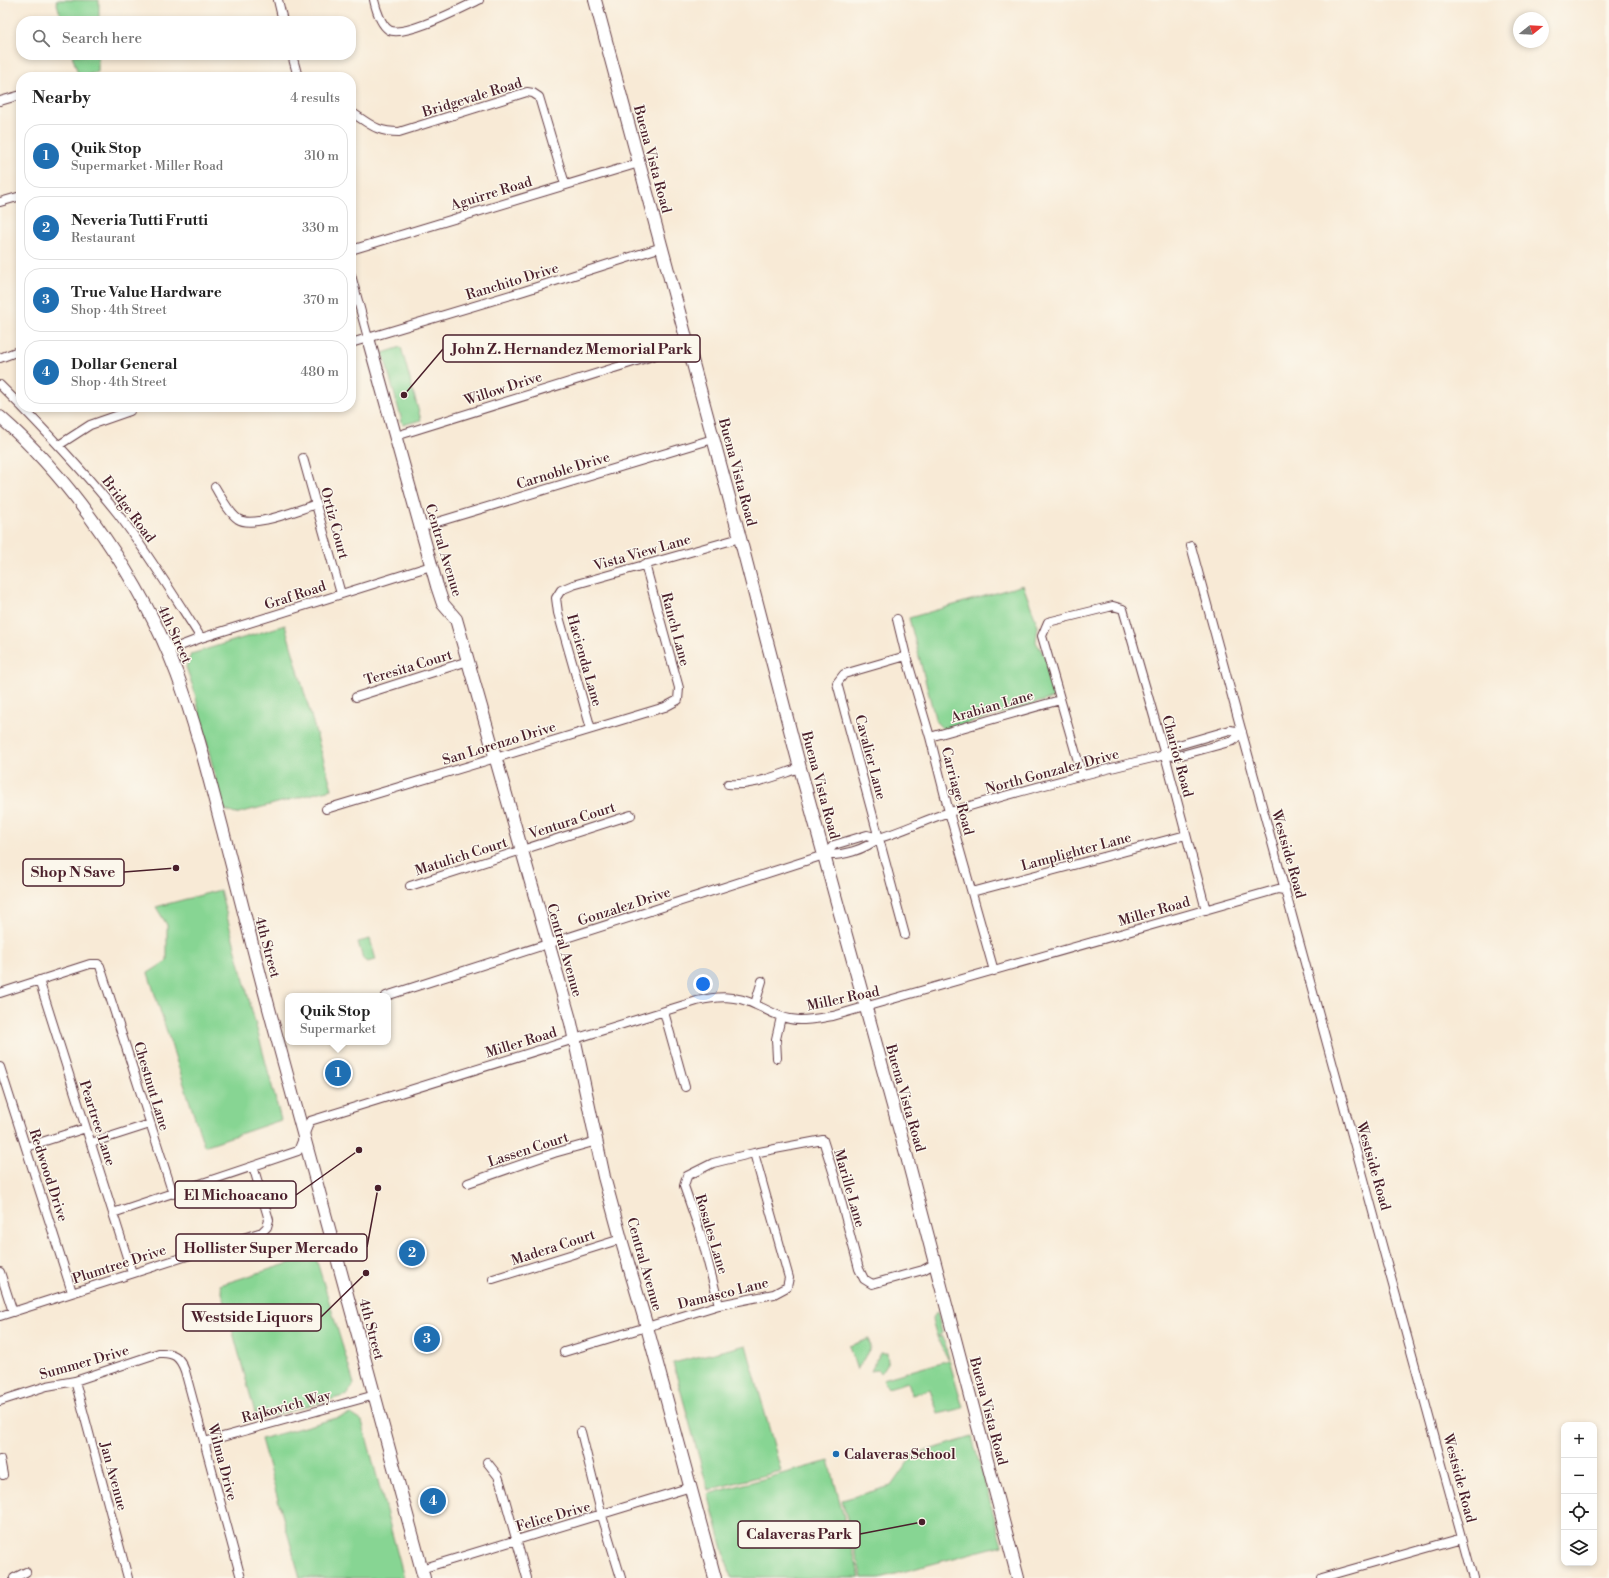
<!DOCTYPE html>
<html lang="en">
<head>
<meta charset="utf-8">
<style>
	body { margin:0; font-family:"Libre Bodoni",serif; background:#f6f6f6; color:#222 }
	.controls { position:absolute; right:12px; bottom:12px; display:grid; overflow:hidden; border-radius:8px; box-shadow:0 2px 6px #0003 }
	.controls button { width:36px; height:36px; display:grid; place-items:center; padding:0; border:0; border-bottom:1px solid #e0e0e0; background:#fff; color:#222; font:20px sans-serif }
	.compass { position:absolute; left:1513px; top:12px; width:36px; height:36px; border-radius:50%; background:#fff; box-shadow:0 2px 6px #0003; rotate:72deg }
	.you { position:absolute; left:703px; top:984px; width:14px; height:14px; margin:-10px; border:3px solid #fff; border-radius:50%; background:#1a73e8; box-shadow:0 0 0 6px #1a73e833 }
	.badge { display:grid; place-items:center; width:26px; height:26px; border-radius:50%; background:#1f6fb2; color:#fff; font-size:13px; font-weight:700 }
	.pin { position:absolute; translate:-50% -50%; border:2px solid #fff; box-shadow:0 1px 4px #0006 }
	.popup { position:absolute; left:285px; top:993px; width:106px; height:52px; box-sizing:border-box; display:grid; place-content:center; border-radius:8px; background:#fff; filter:drop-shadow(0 1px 3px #0005); font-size:13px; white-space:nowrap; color:#767676 }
	.popup b { font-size:15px; color:#222 }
	.popup::after { content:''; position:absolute; left:50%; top:100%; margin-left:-8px; border:8px solid transparent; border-top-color:#fff }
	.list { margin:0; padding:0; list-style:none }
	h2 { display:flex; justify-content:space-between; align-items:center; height:52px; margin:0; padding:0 16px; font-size:17px }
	h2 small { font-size:13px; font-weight:400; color:#767676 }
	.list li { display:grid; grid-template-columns:26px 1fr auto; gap:12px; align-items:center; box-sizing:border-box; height:64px; margin:0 8px 8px; padding:0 8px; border:1px solid #e0e0e0; border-radius:16px }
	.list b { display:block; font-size:15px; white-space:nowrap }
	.list p { margin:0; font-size:13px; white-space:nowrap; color:#767676 }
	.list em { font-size:13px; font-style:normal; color:#767676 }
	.icon { flex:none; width:22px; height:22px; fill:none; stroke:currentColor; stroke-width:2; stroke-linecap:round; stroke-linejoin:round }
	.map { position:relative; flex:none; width:1609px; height:1578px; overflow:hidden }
	.search { position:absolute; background:#fff; box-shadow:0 2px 6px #0003; left:16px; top:16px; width:340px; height:44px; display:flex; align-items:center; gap:10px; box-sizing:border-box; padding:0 14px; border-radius:16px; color:#767676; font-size:15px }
	.panel { position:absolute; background:#fff; box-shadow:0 2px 6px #0003; left:16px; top:72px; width:340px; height:340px; border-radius:16px }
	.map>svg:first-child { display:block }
	.green { fill:#87d593; stroke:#687a5f }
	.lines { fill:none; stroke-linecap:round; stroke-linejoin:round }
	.street-casing { stroke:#643d45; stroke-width:10 }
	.secondary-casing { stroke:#643d45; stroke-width:14 }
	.street { stroke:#fff; stroke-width:8 }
	.secondary { stroke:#fff; stroke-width:12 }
	.poi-dot { fill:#1f6fb2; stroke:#fbf7ec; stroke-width:1.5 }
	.labels { text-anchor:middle; stroke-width:3; stroke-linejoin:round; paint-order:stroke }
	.street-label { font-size:14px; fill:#4a1f2b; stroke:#fbf7ec }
	.poi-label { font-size:14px; font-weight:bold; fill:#4a1f2b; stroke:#fbf7ec; text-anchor:start }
	.leader { fill:none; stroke:#4a1f2b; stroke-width:1.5 }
	.callout-dot { fill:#4a1f2b; stroke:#fbf7ec; stroke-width:1.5 }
	.callout { fill:#fbf7ec; stroke:#4a1f2b; stroke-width:1.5 }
	.callout-label { font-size:15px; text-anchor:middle; font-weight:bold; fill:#4a1f2b }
</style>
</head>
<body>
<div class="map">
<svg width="1609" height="1578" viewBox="0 0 1609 1578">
	<rect width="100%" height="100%" fill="#fbf7ec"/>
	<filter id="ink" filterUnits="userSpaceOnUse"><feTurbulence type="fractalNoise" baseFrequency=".025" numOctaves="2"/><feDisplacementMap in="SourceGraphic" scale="8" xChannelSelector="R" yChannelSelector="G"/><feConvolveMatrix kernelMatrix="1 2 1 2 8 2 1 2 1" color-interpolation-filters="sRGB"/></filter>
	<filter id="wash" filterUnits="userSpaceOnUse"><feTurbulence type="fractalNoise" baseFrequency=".012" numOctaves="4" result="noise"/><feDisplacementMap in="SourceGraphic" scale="16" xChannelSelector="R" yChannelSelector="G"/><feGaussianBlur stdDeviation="0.9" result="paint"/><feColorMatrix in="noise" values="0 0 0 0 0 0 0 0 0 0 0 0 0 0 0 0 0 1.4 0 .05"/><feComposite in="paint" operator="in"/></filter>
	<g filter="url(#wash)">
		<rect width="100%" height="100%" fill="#f8ead6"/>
		<path class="green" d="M56,0h43v21h-37z
			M72,55h26v17l-19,5z
			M401,347l20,73 -18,5 -20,-72z
			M1023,585l15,41 -2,16 10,16 11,39 -106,31 -8,1 -7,-7 -27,-104z
			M285,625l47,164 -97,25 -12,-5 -29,-119 -8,-23 5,-13z
			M220,890l61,230 -77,26 -56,-173 19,-12v-36l-11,-18z
			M370,939l6,21 -9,2 -4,-3 -5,-17z
			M315,1255l39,129 -7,11 -90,25 -37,-135z
			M937,1312l5,21 -5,4 6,-1 6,23c-10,-12 -13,-25 -17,-40z
			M869,1339l1,9 -13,22 -8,-24z
			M746,1345l35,126 -73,19 -35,-127z
			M880,1353h7l1,9 -7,11 -4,-3 -6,1z
			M949,1360l14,48 -25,6 -8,-25 -18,6 -4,-13 -20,6 -5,-9z
			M351,1414l11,7 42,157h-104l-39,-139z
			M972,1437l30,108 -122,33h-18l-20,-78 49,-14 22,-31z
			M829,1461l31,117h-129l-23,-84z"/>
	</g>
	<g filter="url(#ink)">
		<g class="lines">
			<defs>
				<path id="street" d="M278,0l5,21
					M374,0c2,9 7,25 15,30 16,8 73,-22 90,-30
					M292,55l6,22
					M0,101l21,-6
					M351,112c19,12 25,20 48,20l128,-40 6,1 6,4 26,87
					M0,202l21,-6
					M351,250l288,-87
					M351,275l17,63
					M351,343l173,-52 138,-44
					M0,358l21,-8
					M0,385l21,21
					M22,407c33,34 66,69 96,107 30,39 56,82 83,124
					M396,436l292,-91
					M59,445l31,-20 40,-14
					M303,458l38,136
					M215,487c6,10 13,25 23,32 15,10 61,-10 79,-15
					M421,527l292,-88
					M1191,546l282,1032
					M897,619l9,37 24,81 19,75 45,159
					M167,651l34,-13 230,-72
					M356,697l112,-36
					M591,729l-33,-116 -2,-15 5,-8 12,-5 167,-47
					M1230,730l12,2 -9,9 -55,15 -13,-1 10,-9z
					M930,737l130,-37
					M1082,775l-40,-139 6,-14 65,-16 10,3 42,146 41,155
					M728,784c26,2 47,-8 72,-16
					M326,809l339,-102 13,-7 1,-12 -34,-124
					M879,838c25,-7 47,-19 71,-26 71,-22 143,-40 215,-57
					M410,886l221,-71
					M972,892l214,-57
					M905,935l-68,-252 7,-9 62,-18
					M39,980l93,293
					M0,993l90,-29h8l2,2 73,228
					M386,996l438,-141c19,1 40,-5 55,-17l-12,-3 -33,10 -10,10
					M755,1004l7,-23
					M664,1012l21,75
					M777,1058l-1,-19 5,-22
					M0,1067l72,225
					M91,1143l59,-19
					M26,1147l60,-19
					M468,1183l86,-30 43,-12
					M113,1213l185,-62 12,-30 387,-120c21,-5 39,-6 59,4 12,5 22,12 34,14 14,3 29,-1 43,-3l445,-127 6,1
					M0,1272l13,40
					M493,1279l128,-40
					M719,1305l-18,-70 -17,-49 3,-10 26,-13 41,-10 69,-13 12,38 24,91 5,10 8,5 51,-14 11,-6
					M0,1316l262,-84 5,-5 2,-7 -16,-54
					M564,1352l155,-47 55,-11 13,-7 2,-9 -35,-125
					M75,1381l53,197
					M0,1401l47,-15 28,-5 84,-28c15,-1 21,4 26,18l56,207
					M581,1432l21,84 19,62
					M204,1442l171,-47
					M0,1459l3,16
					M487,1462l11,14 3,9 26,93
					M421,1569l270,-82
					M14,1578l12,-6
					M1321,1578l141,-40"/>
				<path id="secondary" d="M595,0l145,538 60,230 107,389 111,421
					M368,338l69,248 6,18 13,15 115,404 33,154 17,62 26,88 68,251
					M0,417c74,65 142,165 177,257 19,51 32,104 46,157 18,69 35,138 54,207 50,180 98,360 147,540"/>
			</defs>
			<use href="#street" class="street-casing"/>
			<use href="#secondary" class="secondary-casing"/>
			<use href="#street" class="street"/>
			<use href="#secondary" class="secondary"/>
		</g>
	</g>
	<circle class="poi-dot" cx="836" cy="1454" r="4"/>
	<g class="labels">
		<g class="street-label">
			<text transform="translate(472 97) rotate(-17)" y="5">Bridgevale Road</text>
			<text transform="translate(653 159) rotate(75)" y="5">Buena Vista Road</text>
			<text transform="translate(491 193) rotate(-17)" y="5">Aguirre Road</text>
			<text transform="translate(512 281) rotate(-17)" y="5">Ranchito Drive</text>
			<text transform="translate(503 388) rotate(-18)" y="5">Willow Drive</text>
			<text transform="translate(563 470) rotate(-17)" y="5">Carnoble Drive</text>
			<text transform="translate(738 472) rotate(75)" y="5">Buena Vista Road</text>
			<text transform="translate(129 509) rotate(53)" y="5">Bridge Road</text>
			<text transform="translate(335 523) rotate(75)" y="5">Ortiz Court</text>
			<text transform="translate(444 550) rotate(73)" y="5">Central Avenue</text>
			<text transform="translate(642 552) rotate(-16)" y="5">Vista View Lane</text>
			<text transform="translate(295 595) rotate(-18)" y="5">Graf Road</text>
			<text transform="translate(676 629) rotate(75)" y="5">Ranch Lane</text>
			<text transform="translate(175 634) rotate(65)" y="5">4th Street</text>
			<text transform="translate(585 660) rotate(74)" y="5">Hacienda Lane</text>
			<text transform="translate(408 667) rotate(-17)" y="5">Teresita Court</text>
			<text transform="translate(992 706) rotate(-16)" y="5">Arabian Lane</text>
			<text transform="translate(499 743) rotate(-17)" y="5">San Lorenzo Drive</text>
			<text transform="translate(1178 756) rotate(75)" y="5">Chariot Road</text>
			<text transform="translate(871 757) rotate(75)" y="5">Cavalier Lane</text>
			<text transform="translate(1052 771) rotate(-15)" y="5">North Gonzalez Drive</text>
			<text transform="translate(821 785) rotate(75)" y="5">Buena Vista Road</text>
			<text transform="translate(958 791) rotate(75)" y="5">Carriage Road</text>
			<text transform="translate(572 820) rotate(-18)" y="5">Ventura Court</text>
			<text transform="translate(1076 851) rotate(-15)" y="5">Lamplighter Lane</text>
			<text transform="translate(1289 854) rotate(74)" y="5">Westside Road</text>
			<text transform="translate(461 856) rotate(-18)" y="5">Matulich Court</text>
			<text transform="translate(624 906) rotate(-18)" y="5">Gonzalez Drive</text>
			<text transform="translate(1154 911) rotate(-16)" y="5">Miller Road</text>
			<text transform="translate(268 947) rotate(75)" y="5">4th Street</text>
			<text transform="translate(565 950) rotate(74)" y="5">Central Avenue</text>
			<text transform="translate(843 998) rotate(-12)" y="5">Miller Road</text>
			<text transform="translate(521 1042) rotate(-17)" y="5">Miller Road</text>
			<text transform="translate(152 1086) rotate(73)" y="5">Chestnut Lane</text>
			<text transform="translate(906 1098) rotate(74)" y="5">Buena Vista Road</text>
			<text transform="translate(98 1123) rotate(72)" y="5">Peartree Lane</text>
			<text transform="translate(528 1149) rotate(-18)" y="5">Lassen Court</text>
			<text transform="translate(1374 1166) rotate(74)" y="5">Westside Road</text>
			<text transform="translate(49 1175) rotate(72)" y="5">Redwood Drive</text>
			<text transform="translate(850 1188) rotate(74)" y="5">Marille Lane</text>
			<text transform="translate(712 1234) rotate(73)" y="5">Rosales Lane</text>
			<text transform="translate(553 1247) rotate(-18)" y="5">Madera Court</text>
			<text transform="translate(119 1264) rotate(-18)" y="5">Plumtree Drive</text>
			<text transform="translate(645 1264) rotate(74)" y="5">Central Avenue</text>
			<text transform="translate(723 1293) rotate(-14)" y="5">Damasco Lane</text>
			<text transform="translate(372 1329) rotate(75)" y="5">4th Street</text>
			<text transform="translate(84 1362) rotate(-16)" y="5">Summer Drive</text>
			<text transform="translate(286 1406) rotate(-15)" y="5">Rajkovich Way</text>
			<text transform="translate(989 1411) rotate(75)" y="5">Buena Vista Road</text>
			<text transform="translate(223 1462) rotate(75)" y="5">Wilma Drive</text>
			<text transform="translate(114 1476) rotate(75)" y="5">Jan Avenue</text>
			<text transform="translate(1460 1478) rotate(75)" y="5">Westside Road</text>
			<text transform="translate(553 1516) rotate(-16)" y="5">Felice Drive</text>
		</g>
		<g class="poi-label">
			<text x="844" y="1459">Calaveras School</text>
		</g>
	</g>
	<path class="leader" d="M404 395L443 349M176 868L124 872M359 1150L296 1195M378 1188L367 1247M366 1273L321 1317M922 1522L860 1534"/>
	<g class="callout-dot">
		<circle cx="404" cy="395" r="4"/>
		<circle cx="176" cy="868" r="4"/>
		<circle cx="359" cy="1150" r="4"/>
		<circle cx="378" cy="1188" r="4"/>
		<circle cx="366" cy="1273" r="4"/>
		<circle cx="922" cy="1522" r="4"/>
	</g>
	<g class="callout">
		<rect x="443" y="335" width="257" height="27" rx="4"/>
		<rect x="23" y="859" width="101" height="27" rx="4"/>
		<rect x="175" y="1181" width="121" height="27" rx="4"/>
		<rect x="176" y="1234" width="191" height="27" rx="4"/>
		<rect x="183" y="1304" width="138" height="27" rx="4"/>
		<rect x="738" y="1521" width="122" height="27" rx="4"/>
	</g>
	<g class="callout-label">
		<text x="572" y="354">John Z. Hernandez Memorial Park</text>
		<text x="73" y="877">Shop N Save</text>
		<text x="236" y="1200">El Michoacano</text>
		<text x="271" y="1253">Hollister Super Mercado</text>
		<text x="252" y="1322">Westside Liquors</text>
		<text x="799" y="1539">Calaveras Park</text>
	</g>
</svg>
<div class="controls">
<button>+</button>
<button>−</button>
<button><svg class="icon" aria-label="locate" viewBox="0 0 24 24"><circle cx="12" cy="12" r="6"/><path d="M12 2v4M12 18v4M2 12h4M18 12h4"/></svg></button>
<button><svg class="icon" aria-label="layers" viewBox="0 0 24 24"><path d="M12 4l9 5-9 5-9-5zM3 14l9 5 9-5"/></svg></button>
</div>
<svg class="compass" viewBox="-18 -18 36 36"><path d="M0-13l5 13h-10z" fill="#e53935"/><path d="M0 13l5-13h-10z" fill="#767676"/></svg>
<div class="you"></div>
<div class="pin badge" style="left:338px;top:1073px">1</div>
<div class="popup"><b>Quik Stop</b>Supermarket</div>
<div class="pin badge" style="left:412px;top:1253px">2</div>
<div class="pin badge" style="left:427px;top:1339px">3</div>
<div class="pin badge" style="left:433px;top:1501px">4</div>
<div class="search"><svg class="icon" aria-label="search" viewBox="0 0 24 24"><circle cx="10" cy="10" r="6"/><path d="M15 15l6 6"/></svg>Search here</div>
<section class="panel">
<h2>Nearby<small>4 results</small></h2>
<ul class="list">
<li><span class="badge">1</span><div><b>Quik Stop</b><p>Supermarket · Miller Road</p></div><em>310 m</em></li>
<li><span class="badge">2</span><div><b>Neveria Tutti Frutti</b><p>Restaurant</p></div><em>330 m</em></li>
<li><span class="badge">3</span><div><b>True Value Hardware</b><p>Shop · 4th Street</p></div><em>370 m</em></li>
<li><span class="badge">4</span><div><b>Dollar General</b><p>Shop · 4th Street</p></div><em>480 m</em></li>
</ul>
</section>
</div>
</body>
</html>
